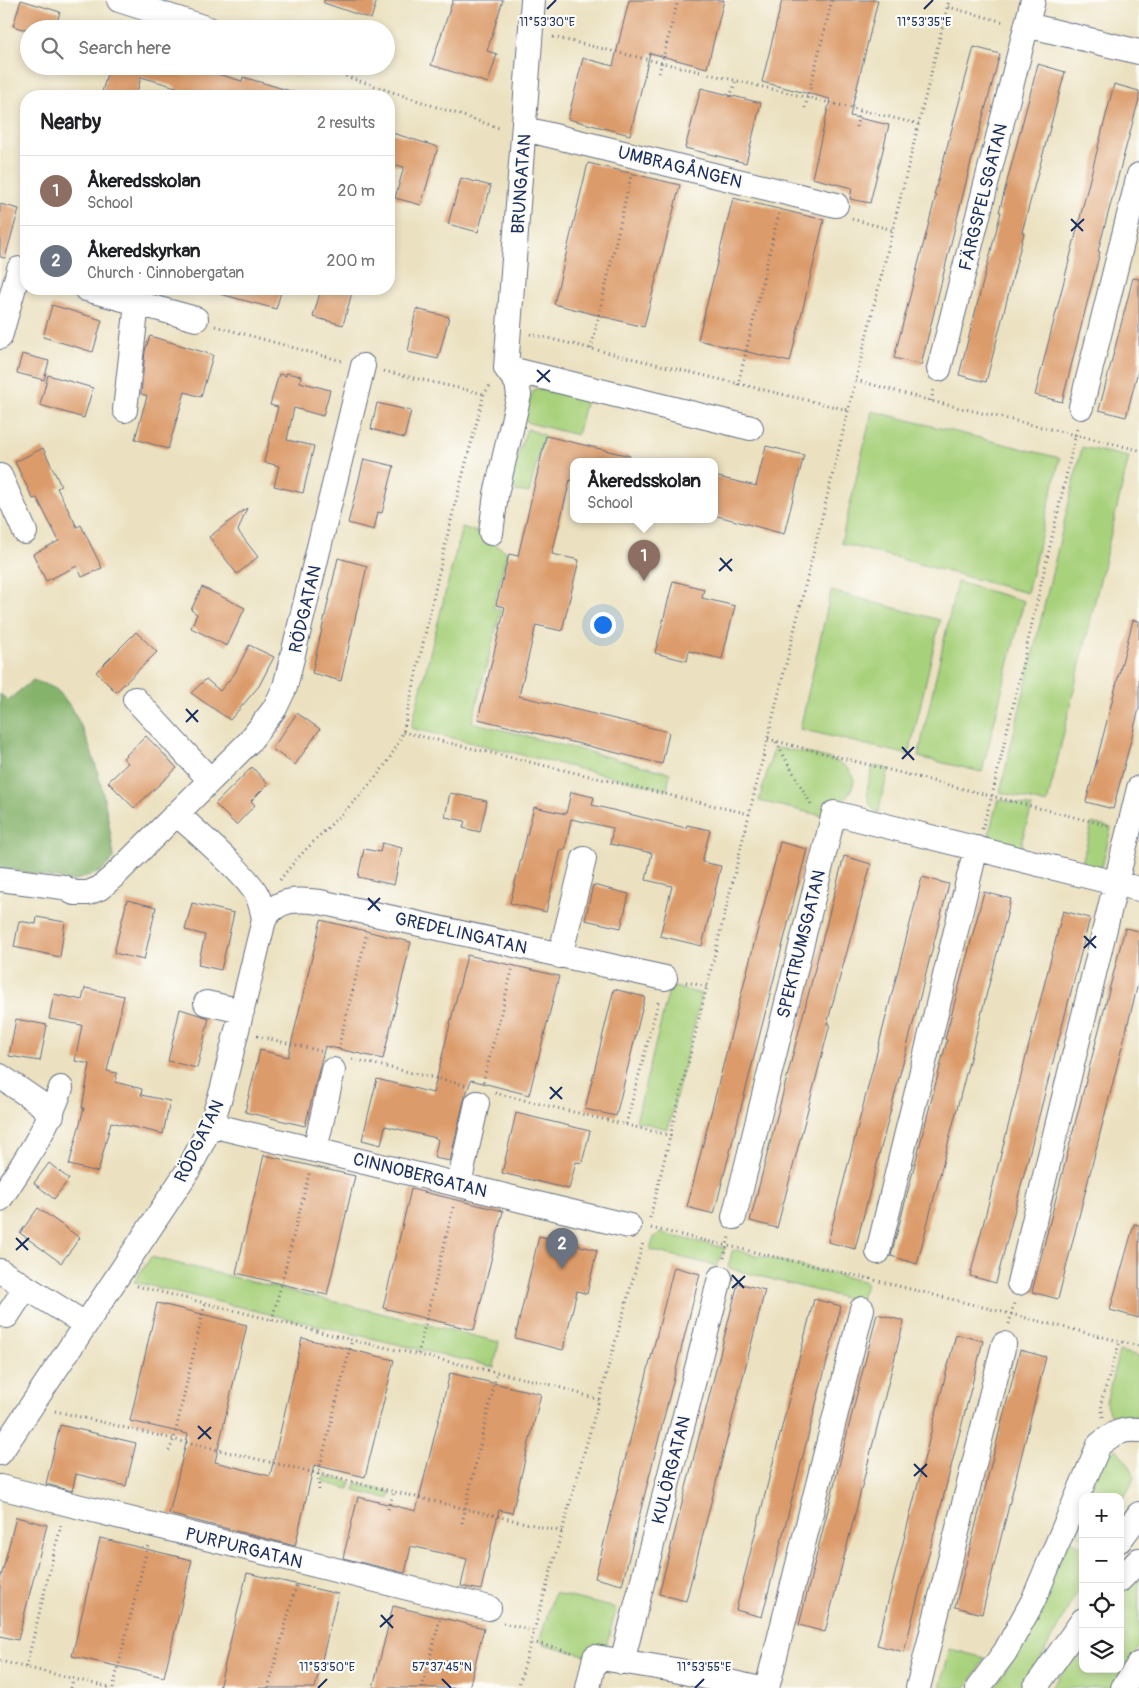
<!DOCTYPE html>
<html lang="en">
<head>
<meta charset="utf-8">
<style>
	body { margin:0; font-family:Pangolin,sans-serif; background:#f2f2f2; color:#202124 }
	.controls { position:absolute; right:15px; bottom:15px; display:grid; overflow:hidden; border-radius:10px; box-shadow:0 2px 8px #0003 }
	.controls button { width:45px; height:45px; display:grid; place-items:center; padding:0; border:0; border-bottom:1px solid #e0e0e0; background:#fff; color:#202124; font:25px sans-serif }
	.you { position:absolute; left:602px; top:624px; width:18px; height:18px; margin:-12px; border:4px solid #fff; border-radius:50%; background:#1a73e8; box-shadow:0 0 0 8px #1a73e833 }
	.badge { display:grid; place-items:center; width:32px; height:32px; border-radius:50%; background:#1f6fb2; color:#fff; font-size:16px; font-weight:700 }
	.pin { position:absolute; translate:-50% -41px; filter:drop-shadow(0 1px 2px #0008) }
	.pin::after { content:''; position:absolute; top:26px; width:18px; height:15px; background:inherit; clip-path:polygon(0 0,100% 0,50% 100%) }
	.popup { position:absolute; left:570px; top:458px; width:148px; height:65px; box-sizing:border-box; display:grid; place-content:center; border-radius:10px; background:#fff; filter:drop-shadow(0 1px 4px #0005); font-size:16px; white-space:nowrap; color:#757577 }
	.popup b { font-size:19px; color:#202124 }
	.popup::after { content:''; position:absolute; left:50%; top:100%; margin-left:-10px; border:10px solid transparent; border-top-color:#fff }
	.list { margin:0; padding:0; list-style:none }
	h2 { display:flex; justify-content:space-between; align-items:center; height:65px; margin:0; padding:0 20px; font-size:21px }
	h2 small { font-size:16px; font-weight:400; color:#757577 }
	.list li { display:grid; grid-template-columns:32px 1fr auto; gap:15px; align-items:center; box-sizing:border-box; height:70px; padding:0 20px; border-top:1px solid #e0e0e0 }
	.list b { display:block; font-size:19px; white-space:nowrap }
	.list p { margin:0; font-size:16px; white-space:nowrap; color:#757577 }
	.list em { font-size:16px; font-style:normal; color:#757577 }
	.icon { flex:none; width:28px; height:28px; fill:none; stroke:currentColor; stroke-width:2; stroke-linecap:round; stroke-linejoin:round }
	.map { position:relative; flex:none; width:1139px; height:1688px; overflow:hidden }
	.search { position:absolute; background:#fff; box-shadow:0 2px 8px #0003; left:20px; top:20px; width:375px; height:55px; display:flex; align-items:center; gap:12px; box-sizing:border-box; padding:0 18px; border-radius:28px; color:#757577; font-size:19px }
	.panel { position:absolute; background:#fff; box-shadow:0 2px 8px #0003; left:20px; top:90px; width:375px; height:205px; border-radius:20px }
	.map>svg:first-child { display:block }
	.green { fill:#a8d17c; stroke:#62806d }
	.forest { fill:#86b36c; stroke:#507165 }
	.building { fill:#dc9b6b }
	.lines { fill:none; stroke-linecap:round; stroke-linejoin:round }
	.minor-casing { stroke:#646d80; stroke-width:26 }
	.path { stroke:#646d80; stroke-width:3; stroke-dasharray:1 4; stroke-linecap:butt }
	.minor { stroke:#fff; stroke-width:24 }
	.ticks { fill:none; stroke:#1b2f5e; stroke-width:2 }
	.labels { text-anchor:middle; stroke-width:4.5; stroke-linejoin:round; paint-order:stroke }
	.street-label { font-size:18px; fill:#1b2f5e; stroke:#fdfcf7 }
	.ticks-label { font-size:12px; text-anchor:middle; fill:#1b2f5e; stroke:#fdfcf7; stroke-width:4.5; stroke-linejoin:round; paint-order:stroke }
</style>
</head>
<body>
<div class="map">
<svg width="1139" height="1688" viewBox="0 0 1139 1688">
	<rect width="100%" height="100%" fill="#fdfcf7"/>
	<filter id="ink" filterUnits="userSpaceOnUse"><feTurbulence type="fractalNoise" baseFrequency=".02" numOctaves="2"/><feDisplacementMap in="SourceGraphic" scale="10" xChannelSelector="R" yChannelSelector="G"/><feConvolveMatrix kernelMatrix="1 2 1 2 8 2 1 2 1" color-interpolation-filters="sRGB"/></filter>
	<filter id="wash" filterUnits="userSpaceOnUse"><feTurbulence type="fractalNoise" baseFrequency=".0096" numOctaves="4" result="noise"/><feDisplacementMap in="SourceGraphic" scale="20" xChannelSelector="R" yChannelSelector="G"/><feGaussianBlur stdDeviation="1.12" result="paint"/><feColorMatrix in="noise" values="0 0 0 0 0 0 0 0 0 0 0 0 0 0 0 0 0 1.4 0 .05"/><feComposite in="paint" operator="in"/></filter>
	<g filter="url(#wash)">
		<rect width="100%" height="100%" fill="#ebe1c0"/>
		<path class="green" d="M536,388l50,12 -9,35 -48,-12 -5,-4 8,-26z
			M872,411l188,47 -33,135 -186,-50z
			M527,429l17,6 -15,58 -13,-2 -6,-15z
			M1082,447l47,10 -82,347 -47,-12z
			M462,527l10,3 35,22 -14,56 8,2 -29,112 198,51 -3,17 -256,-62z
			M957,582l67,19 -42,171 -64,-15z
			M831,591l109,29 -31,135 -109,-26z
			M774,748c17,1 32,5 49,9 47,13 33,34 5,60l-69,-16z
			M874,766l15,3 -11,44c-16,-11 -11,-31 -4,-47z
			M998,799l34,8 -10,33 1,8 -32,-8 -2,-7z
			M1092,823l19,5 -9,39 -20,-4z
			M670,986l32,8 -34,135 -32,-8z
			M660,1233l65,15 -8,18 -67,-16 4,-13z
			M735,1250l131,32v3l-6,17 -132,-34 4,-17z
			M151,1257l348,85 -5,25 -360,-85z
			M1119,1351l20,5v61l-13,-2 -12,2 -5,-4 -3,-10z
			M1116,1448c22,28 23,25 4,56v-7h-33l11,-27z
			M324,1476l27,6 -2,7 -26,-7z
			M356,1484l35,8 -2,7 -35,-8z
			M1083,1508v29l-11,-4z
			M1069,1539l14,8v34l-44,80 -18,27h-27l22,-33z
			M1139,1570v78l-27,40h-61l32,-45v26h37v-76z
			M554,1593l62,15 -10,40 -18,8 -45,-12 -3,-5z
			M950,1649l35,9 -19,30h-26z"/>
		<path class="forest" d="M33,680c8,3 19,6 25,11 35,35 50,119 56,167l-14,14 -27,9 -73,-13v-174l8,6z"/>
		<g id="blocks">
			<path class="building" d="M21,0l39,12 -5,17h-33l-9,-3z
				M324,0h53l-6,19 -47,-16z
				M453,0h50l-16,51 10,3 -9,29 -57,-18z
				M629,0h95l-17,68 -57,-15 -20,82 -62,-16 15,-61 30,8z
				M782,0h96l-28,116 39,9 -19,78 -20,-4 2,-11 -40,-10 18,-79 -68,-17z
				M974,47l26,7 -29,108 -50,203 -27,-7 42,-163h-2z
				M1038,64l27,8 -43,160 2,1 -38,149 -27,-7 42,-163h-2z
				M109,66h81l52,15 1,-4 51,15v4h-120l2,-9 -35,-10 -5,19h-35z
				M1114,84l25,7v8l-41,152 2,1 -38,150 -27,-7z
				M701,88l60,15 -15,60 -61,-15z
				M389,132l49,15 -17,58 -26,-7 9,-31 -15,-4z
				M588,163l92,22 -36,142 -90,-23z
				M461,178l30,8 -13,46 -30,-8z
				M733,198l91,22 -34,142 -92,-22z
				M0,204l19,5 -14,49 -5,-1z
				M1133,278l6,1v88l-13,50 -27,-7z
				M221,289h61l-6,20 -56,-15z
				M321,289h32l-10,36 -30,-8z
				M52,305l50,15 -9,32 -50,-15z
				M416,309l33,8 -11,42 -30,-7z
				M150,336l63,19 -12,42 -16,-5 -17,57 -33,-10 12,-43 -6,-2 4,-43z
				M22,354l27,7 -5,19 -27,-7z
				M286,373l15,3 -1,6 30,8 -7,26 -29,-8 -7,32 27,6 -11,47 -29,-7 5,-20 -15,-4 14,-55 -8,-2 9,-31 7,2z
				M48,375l45,13 -9,30 -44,-13z
				M377,403l34,8 -7,27 -33,-9z
				M546,436l84,20 -1,6h-55v19l-4,-1 -18,74 27,6 -17,71 -26,-6 -17,71 150,36 -7,32 -184,-45 27,-112 -9,-2 13,-51 9,2z
				M766,446l38,9 -20,79 -70,-19v-39l42,10z
				M43,448l18,38 -4,2 20,39 4,-2 21,43 -20,9 -5,-11 -31,15 -13,-27 26,-13 -22,-43 -4,1 -18,-37z
				M364,459l30,7 -12,47 -4,-1 -4,18 -26,-7z
				M247,508l-9,23 20,26 -21,17 -28,-37z
				M338,558l29,8 -26,115 -29,-8z
				M673,581l31,8 -2,9 33,8 -13,53 -33,-8 -2,10 -32,-8z
				M202,587l43,21 -18,38 -36,-18 6,-14 -6,-4z
				M1133,620l6,1v88l-26,100 -27,-7z
				M136,632l21,20 -41,40 -20,-20z
				M249,645l25,12 -15,29 -29,34 -39,-27 15,-14 14,12 15,-18z
				M297,713l23,16 -25,36 -23,-16z
				M146,736l31,32 -43,40 -26,-26 20,-19 -5,-5z
				M252,767l16,17 -17,17 4,4 -19,20 -21,-21z
				M571,792l23,5 -2,8 94,23 1,-3 23,5 -8,32 19,4 -19,80 -42,-10 12,-50 -26,-6 6,-27 -42,-9 3,-16 -42,-9 -6,31 -4,-1 -15,63 -36,-9 24,-96 32,7z
				M450,793l37,8 -7,31 -17,-4 2,-7 -20,-4z
				M780,842l27,7 -93,365 -27,-7z
				M382,843l20,5 -8,37 -36,-8 6,-28 16,3z
				M844,856l27,8 -44,160h3l-53,204 -27,-7z
				M922,877l27,7 -94,365 -27,-7z
				M593,885l36,9 -8,34 -36,-8z
				M984,892l27,7 -94,365 -26,-8 56,-216 -2,-1z
				M127,900l29,7 -12,53 -30,-7z
				M192,903l42,10 -13,57 -23,-5 7,-30 -20,-5z
				M1063,911l27,7 -94,365 -26,-7z
				M37,917l28,5 -5,35 -46,-10 5,-26 17,3z
				M321,920l90,22 -28,117 -58,-13 -20,80 -60,-14 15,-62 28,7z
				M1125,928l14,3v49l-81,319 -26,-7z
				M467,955l92,21 -30,119 -58,-15 -7,20 -14,61 -16,-3 4,-18 -2,-2 -51,-12 -4,19 -19,-5 15,-61 56,14z
				M85,988l39,8 -17,75 10,2 -2,9 27,7 -1,6 29,6 -7,33 -52,-12 -13,50 -29,-7 15,-57h-2l8,-44 -15,-3 7,-36 -33,-6 5,-25 28,6z
				M614,989l31,8 -29,119 -31,-7z
				M180,1009l29,9 -12,50 -29,-7z
				M16,1019l31,6 -7,36 -31,-5z
				M516,1113l74,18 -8,32 -6,-1 -7,27 -67,-16z
				M264,1155l91,21 -28,119 -91,-22z
				M49,1163l20,16 -15,20 -20,-16z
				M411,1189l92,22 -29,119 -91,-22z
				M38,1208l42,30 -19,25 -41,-30z
				M1134,1224l5,1v93l-29,-8z
				M539,1236l58,14 -10,44 -10,-3 -14,59 -48,-12z
				M674,1267l26,7 -78,311 -27,-7z
				M738,1283l27,7 -79,311 -27,-7z
				M814,1299l27,7 -79,311 -26,-7z
				M157,1303l90,22 -32,137 55,14 32,-138 92,22 -29,117 -51,-12 -19,81 -126,-32 19,-80 -58,-13z
				M877,1314l27,7 -79,311 -26,-7z
				M956,1334l27,7 -79,311 -27,-7z
				M1020,1350l26,7 -64,257 -27,-7z
				M450,1373l91,21 -29,119 -13,-3 -18,80 -20,-4 6,-27 -56,-13 -6,27 -62,-15 15,-61 58,14z
				M60,1425l76,18 -10,43 -50,-12 -4,17 -26,-7z
				M16,1517l31,8 -29,115 -18,-4v-55z
				M100,1538l92,22 -28,117 -92,-21z
				M247,1573l91,21 -23,94h-96z
				M393,1606l91,22 -15,60h-96z"/>
		</g>
	</g>
	<g filter="url(#ink)">
		<use href="#blocks" fill-opacity="0" stroke="#646d80" stroke-width="1"/>
		<g class="lines">
			<defs>
				<path id="minor" d="M119,0l90,29
					M1027,25l112,27
					M525,129l311,76
					M86,289l110,30
					M0,337l19,-68
					M506,368l27,-368
					M506,368l245,60
					M939,369l94,-369
					M1081,407l58,-232
					M125,410l12,-107
					M0,476l25,56
					M491,533l5,-39 23,-99 -2,-12 -11,-15
					M135,699l75,81
					M0,879l63,8 11,6h14l12,-5 14,-12 135,-134 26,-34 10,-21 78,-321
					M264,920c13,-22 33,-21 56,-18l345,76
					M560,956l24,-97
					M206,1003l36,8
					M0,1076l38,26 14,13
					M211,1125l418,101
					M315,1150l18,-80
					M459,1184l18,-81
					M0,1199c24,-36 47,-70 61,-111
					M734,1217l100,-404 305,76
					M878,1252l98,-404
					M0,1271l85,53
					M1019,1283l120,-495
					M7,1316l19,-29
					M0,1453l189,-284 22,-44 11,-34 42,-171c-1,-8 -3,-15 -6,-23 -9,-21 -62,-65 -81,-83
					M0,1487l489,121
					M1120,1540l19,-26
					M1120,1580l19,-20
					M622,1662l98,-384
					M588,1688l7,-31 80,13 81,18
					M767,1688l95,-379
					M918,1688l86,-344
					M978,1688l27,-36 28,-51 66,-156c13,-11 23,-17 40,-15
					M1035,1688l48,-68
					M1123,1688l16,-24"/>
			</defs>
			<use href="#minor" class="minor-casing"/>
			<path class="path" d="M948,7l56,15
				M553,37l366,87
				M323,66l13,7 166,56
				M659,73l19,-73
				M730,97l6,-17
				M805,108l27,-108
				M856,127l4,-17
				M852,219l41,11
				M215,326l127,35
				M530,334l318,76
				M591,349l40,-173
				M384,371l100,23
				M856,380l75,21 208,49
				M738,385l41,-173
				M931,401l3,-12
				M403,732l346,82
				M768,739l341,87
				M776,742l36,64
				M982,829l10,-33 85,-367
				M280,880c37,-51 99,-88 123,-148l47,-208 34,-130 7,-10
				M686,982l22,5
				M257,1036l64,15
				M338,1049l29,-116
				M352,1059l113,26
				M483,1082l30,-115
				M495,1093l177,43
				M626,1124l33,-125
				M650,1218l299,-1218
				M651,1228l219,51 269,67
				M724,1258l5,-21
				M137,1286l215,54 197,44 51,16
				M272,1320l38,-150
				M1009,1324l5,-21
				M418,1354l36,-150
				M55,1411l508,121
				M1103,1417l-2,-14 19,-62
				M169,1451l5,-12 31,-136
				M319,1490l-1,-16 34,-134
				M388,1509l6,-17
				M462,1523l35,-151
				M503,1623l32,8
				M532,1642l42,11
				M0,1661l112,27
				M26,1667l35,-142
				M71,1688l2,-10
				M113,1688l35,-143
				M268,1688l29,-105
				M422,1688l18,-69
				M518,1688l125,-445"/>
			<use href="#minor" class="minor"/>
		</g>
	</g>
	<path class="ticks" d="M547,9l9,-9M924,9l9,-9M1071,219l12,12M1071,231l13,-12M537,370l13,12M537,382l13,-12M720,558l12,13M719,571l13,-12M186,709l12,13M186,722l12,-12M902,747l12,13M902,759l12,-12M368,898l12,13M368,910l12,-12M1084,936l12,12M1084,948l12,-12M550,1087l12,12M550,1099l12,-12M16,1238l12,12M16,1250l13,-12M732,1275l12,13M732,1288l13,-12M198,1426l13,13M198,1439l13,-12M914,1464l13,13M914,1476l13,-12M381,1615l12,13M380,1627l13,-12M442,1679l9,9M318,1688l9,-9M695,1688l9,-9"/>
	<g class="labels">
		<g class="street-label">
			<text transform="translate(680 167) rotate(14)" y="6">UMBRAGÅNGEN</text>
			<text transform="translate(521 184) rotate(-86)" y="6">BRUNGATAN</text>
			<text transform="translate(983 197) rotate(-76)" y="6">FÄRGSPELSGATAN</text>
			<text transform="translate(305 609) rotate(-77)" y="6">RÖDGATAN</text>
			<text transform="translate(461 933) rotate(13)" y="6">GREDELINGATAN</text>
			<text transform="translate(801 944) rotate(-76)" y="6">SPEKTRUMSGATAN</text>
			<text transform="translate(199 1141) rotate(-64)" y="6">RÖDGATAN</text>
			<text transform="translate(420 1175) rotate(14)" y="6">CINNOBERGATAN</text>
			<text transform="translate(671 1470) rotate(-76)" y="6">KULÖRGATAN</text>
			<text transform="translate(244 1548) rotate(14)" y="6">PURPURGATAN</text>
		</g>
	</g>
	<g class="ticks-label">
		<text x="547" y="26">11°53'30"E</text>
		<text x="924" y="26">11°53'35"E</text>
		<text x="442" y="1671">57°37'45"N</text>
		<text x="327" y="1671">11°53'50"E</text>
		<text x="704" y="1671">11°53'55"E</text>
	</g>
</svg>
<div class="controls">
<button>+</button>
<button>−</button>
<button><svg class="icon" aria-label="locate" viewBox="0 0 24 24"><circle cx="12" cy="12" r="6"/><path d="M12 2v4M12 18v4M2 12h4M18 12h4"/></svg></button>
<button><svg class="icon" aria-label="layers" viewBox="0 0 24 24"><path d="M12 4l9 5-9 5-9-5zM3 14l9 5 9-5"/></svg></button>
</div>
<div class="you"></div>
<div class="pin badge" style="left:644px;top:581px;background:#8d6e63">1</div>
<div class="popup"><b>Åkeredsskolan</b>School</div>
<div class="pin badge" style="left:562px;top:1269px;background:#6b7280">2</div>
<div class="search"><svg class="icon" aria-label="search" viewBox="0 0 24 24"><circle cx="10" cy="10" r="6"/><path d="M15 15l6 6"/></svg>Search here</div>
<section class="panel">
<h2>Nearby<small>2 results</small></h2>
<ul class="list">
<li><span class="badge" style="background:#8d6e63">1</span><div><b>Åkeredsskolan</b><p>School</p></div><em>20 m</em></li>
<li><span class="badge" style="background:#6b7280">2</span><div><b>Åkeredskyrkan</b><p>Church · Cinnobergatan</p></div><em>200 m</em></li>
</ul>
</section>
</div>
</body>
</html>
